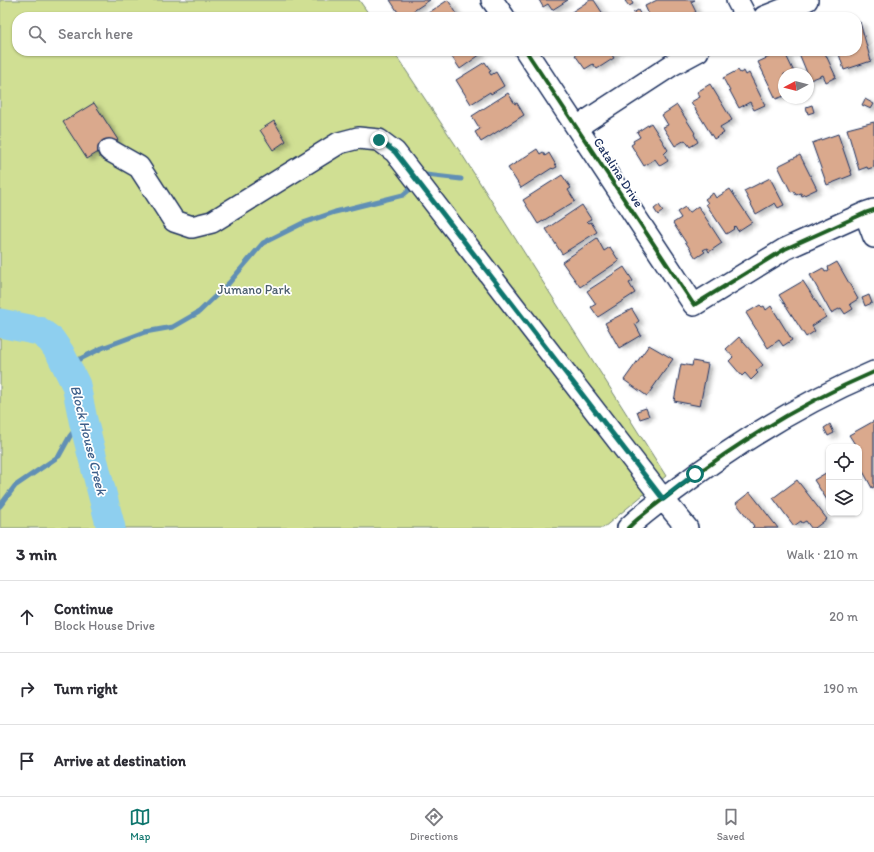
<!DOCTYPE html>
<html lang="en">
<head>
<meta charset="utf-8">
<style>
	body { margin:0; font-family:Itim,sans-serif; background:#f7f7f7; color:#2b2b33 }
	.controls { position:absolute; right:12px; bottom:12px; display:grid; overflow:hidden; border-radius:8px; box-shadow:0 1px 3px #0004 }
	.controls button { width:36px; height:36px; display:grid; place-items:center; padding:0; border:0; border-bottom:1px solid #e1e1e2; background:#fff; color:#2b2b33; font:20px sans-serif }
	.compass { position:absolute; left:778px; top:68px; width:36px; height:36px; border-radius:50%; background:#fff; box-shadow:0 1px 3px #0004; rotate:263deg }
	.stop { position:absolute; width:12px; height:12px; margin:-9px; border:3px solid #0f766e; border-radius:50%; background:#fff }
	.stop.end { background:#0f766e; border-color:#fff; box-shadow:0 1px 4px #0008 }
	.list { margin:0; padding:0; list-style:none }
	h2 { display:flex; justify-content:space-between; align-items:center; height:52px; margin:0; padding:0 16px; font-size:17px }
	h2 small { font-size:13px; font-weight:400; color:#7c7c81 }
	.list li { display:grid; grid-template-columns:26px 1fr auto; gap:12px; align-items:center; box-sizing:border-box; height:72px; padding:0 16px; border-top:1px solid #e1e1e2 }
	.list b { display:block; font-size:15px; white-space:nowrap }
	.list p { margin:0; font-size:13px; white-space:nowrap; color:#7c7c81 }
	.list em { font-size:13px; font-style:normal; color:#7c7c81 }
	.icon { flex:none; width:22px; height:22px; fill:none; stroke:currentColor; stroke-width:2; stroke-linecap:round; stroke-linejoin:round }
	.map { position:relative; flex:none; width:874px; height:528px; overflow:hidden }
	.search { position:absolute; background:#fff; box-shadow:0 1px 3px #0004; left:12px; right:12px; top:12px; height:44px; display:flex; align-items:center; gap:10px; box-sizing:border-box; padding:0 14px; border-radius:16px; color:#7c7c81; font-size:15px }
	.sheet { height:268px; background:#fff }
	nav { display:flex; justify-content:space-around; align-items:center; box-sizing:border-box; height:56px; border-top:1px solid #e1e1e2; background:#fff; font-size:11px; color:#7c7c81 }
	nav a { display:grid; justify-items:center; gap:2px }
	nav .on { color:#0f766e }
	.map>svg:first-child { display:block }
	.green { fill:#d0df93; stroke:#768778 }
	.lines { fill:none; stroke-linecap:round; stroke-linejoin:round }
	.stream { stroke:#608fb5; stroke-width:5 }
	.river { stroke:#8ecfef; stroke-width:29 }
	.building { fill:#daa98d; stroke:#1b2f5e; filter:url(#shadow) }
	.minor-casing { stroke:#1b2f5e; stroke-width:24 }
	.minor { stroke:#fff; stroke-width:21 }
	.cycleway-casing { stroke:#fff; stroke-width:6 }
	.cycleway { stroke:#1b5e20; stroke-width:4 }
	.route { stroke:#0f766e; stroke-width:5 }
	.labels { text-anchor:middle; stroke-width:3.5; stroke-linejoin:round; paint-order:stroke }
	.street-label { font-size:13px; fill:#1b2f5e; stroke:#fff }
	.park-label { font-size:13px; fill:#485b6b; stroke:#fff }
	.water-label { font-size:14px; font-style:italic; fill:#3e5f8a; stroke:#fff }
</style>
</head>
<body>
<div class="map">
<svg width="874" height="528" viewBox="0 0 874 528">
	<defs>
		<filter id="shadow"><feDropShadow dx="4.5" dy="2.5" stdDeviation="2" flood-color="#0004"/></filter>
	</defs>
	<rect width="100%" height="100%" fill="#fff"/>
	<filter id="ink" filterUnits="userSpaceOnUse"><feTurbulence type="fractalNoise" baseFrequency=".025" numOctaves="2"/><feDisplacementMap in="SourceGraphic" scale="8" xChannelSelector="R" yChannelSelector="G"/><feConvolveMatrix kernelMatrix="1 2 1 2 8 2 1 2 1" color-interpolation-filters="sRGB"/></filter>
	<g filter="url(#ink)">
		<path class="green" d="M0,0h359l12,17h-354v34h376l68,102 205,323 -63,52h-603z"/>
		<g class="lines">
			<path class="stream" d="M426,175l35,4
				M66,366l36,-18 43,-16 28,-5 26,-15 30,-29 34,-40 40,-20 32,-11 68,-17 7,-6
				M0,506l15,-20 44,-30 11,-20 13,-16"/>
			<path class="river" d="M0,323l39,8 12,9 9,13 16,32 7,35 28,108"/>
		</g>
		<path class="building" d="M390,0h40l-26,17h-3z
			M448,0l11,17h-37z
			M539,0h29l-16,10 -4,-6 -5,3z
			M590,0h4l11,17h-41z
			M626,0h5l2,4 -4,2 -4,-5z
			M657,0h38l-4,2 5,10 -10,5h-36l-5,-11z
			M638,10l4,7h-7l-2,-4z
			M860,22l11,39 -27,9 -6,-19h19v-28z
			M448,51h31l2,3 -21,15z
			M581,51h37l-6,4 2,3 -17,11 -4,-5 -8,5 -10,-14z
			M776,51h8l11,23h-11v13l-2,1 2,8 -8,3 -18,-37 11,-5 -1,-2z
			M798,51h26l12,26 -10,5 -3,-7 -13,5z
			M485,62l6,9 -2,1 2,3 5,-3 8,14 -13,8 -1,-2 -19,12 -15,-24z
			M738,70l2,3 4,-2 2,4 3,-2 16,32 -11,5 -4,-8 -11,6 -16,-30z
			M710,84l22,36 -12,7 4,6 -10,6 -23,-37 9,-5 -3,-5z
			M508,93l7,11 2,-1 7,12 -43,27 -6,-10 5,-3 -8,-13z
			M865,99l9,5 -3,5 -9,-4z
			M94,103l24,37 -31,19 -24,-37z
			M677,105l18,28 -1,1 4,8 -8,5 -5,-7 -10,6 -12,-19 5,-2 -6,-10z
			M812,105l2,7 -6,2 -2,-7z
			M274,121l12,20 -13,9 -13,-20z
			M874,122v45l-6,2 -1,-2 -8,3 -12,-41z
			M651,123l17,27 -4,4 4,7 -8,5 -5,-7 -11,7 -13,-21 3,-2 -1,-2 7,-4 -3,-5z
			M838,134l14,41 -25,10 -15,-42z
			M537,149l3,5 3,-2 2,4 4,-3 8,14 -4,2 -1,-1 -31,20 -13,-20z
			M800,155l17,34 -15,7 -1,-3 -5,2 -2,-4 -3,1 -13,-26z
			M562,175l9,13 -3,2 7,11 -37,23 -15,-24z
			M770,178l14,27 -6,3 -3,-5 -19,11 -12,-23z
			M730,189l22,33 -14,9 -3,-5 -2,2 1,1 -8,5 -20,-30 2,-1 -3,-4 8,-6 3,5z
			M582,205l9,14 -4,2 2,2 2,-1 6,10 -35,22 -16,-25z
			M659,205l4,6 -5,4 -4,-6z
			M698,206l24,37 -13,9 -2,-4 -4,2 2,2 -9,6 -23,-35 8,-5 -4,-6 8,-5 4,6z
			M597,238l7,13 6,-4 9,14 -39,26 -18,-25z
			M837,262l21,37 -8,5 3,5 -8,5 -4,-6 -10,5 -21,-38 13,-7 2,4 4,-2 -1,-3z
			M624,267l9,14 -4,2 6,10 -37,24 -7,-10 5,-3 -9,-13z
			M803,281l23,36 -14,9 3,5 -9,6 -27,-42z
			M869,295l3,8 -7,3 -3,-8z
			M760,305l2,2 2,-1 2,4 5,-4 21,34 -9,6 -4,-6 -11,8 -22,-35z
			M632,309l7,12 -4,3 6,11 -22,13 -14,-25z
			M739,337l24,28 -7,6 2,2 -7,7 -6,-7 -3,3 -13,-15 4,-4 -7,-8z
			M649,345l24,14 -26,37 -23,-16z
			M693,361l15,3 -8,42 -26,-5 7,-37 11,2z
			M646,408l3,8 -9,3 -3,-8z
			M874,421v66l-2,1 -13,-24v-17h-5l2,-1 -7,-11z
			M830,424l4,9 -6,3 -4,-8z
			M829,471v32l-15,-23z
			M797,480l30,39 -12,9h-4l-5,-7 -4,2 -1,-2 -7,5 -21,-28z
			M750,492l28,36h-26l2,-2 -18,-23z"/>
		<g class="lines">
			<defs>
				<path id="minor" d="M492,0l12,17
					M737,0l9,17
					M764,17l43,-17
					M526,51l168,254 91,-56 80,-36 9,-3
					M577,127l95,-62 26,-14
					M109,150l30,17 35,54 18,6 20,-5 127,-79 19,-5 21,2 16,12 268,347 24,29
					M865,213l9,24
					M628,528c15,-15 33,-27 50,-40 60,-46 126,-86 196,-116"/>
			</defs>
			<use href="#minor" class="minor-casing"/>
			<use href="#minor" class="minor"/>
			<defs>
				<path id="cycleway" d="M526,51l168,254 91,-56 80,-36 9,-3
					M628,528c15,-15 33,-27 50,-40 60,-46 126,-86 196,-116"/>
			</defs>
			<use href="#cycleway" class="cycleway-casing"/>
			<use href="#cycleway" class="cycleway"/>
		</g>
	</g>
	<g class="lines" filter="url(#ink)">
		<path class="route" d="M379,140l16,12 268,347 32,-25"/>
	</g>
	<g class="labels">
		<g class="street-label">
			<text transform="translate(619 172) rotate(57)" y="5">Catalina Drive</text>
		</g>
		<g class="park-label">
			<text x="254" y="294">Jumano Park</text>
		</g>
		<g class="water-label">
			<text transform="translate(89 440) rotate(76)" y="5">Block House Creek</text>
		</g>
	</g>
</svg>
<div class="controls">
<button><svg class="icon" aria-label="locate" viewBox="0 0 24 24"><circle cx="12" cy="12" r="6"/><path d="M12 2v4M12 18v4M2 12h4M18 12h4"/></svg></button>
<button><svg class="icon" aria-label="layers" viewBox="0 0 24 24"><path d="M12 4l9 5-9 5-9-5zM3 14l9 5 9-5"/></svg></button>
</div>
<svg class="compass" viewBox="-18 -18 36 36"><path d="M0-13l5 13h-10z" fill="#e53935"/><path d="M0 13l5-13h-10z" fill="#7c7c81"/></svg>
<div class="stop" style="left:695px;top:474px"></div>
<div class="stop end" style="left:379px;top:140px"></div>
<div class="search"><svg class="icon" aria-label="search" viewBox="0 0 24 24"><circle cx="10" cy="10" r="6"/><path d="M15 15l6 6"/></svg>Search here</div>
</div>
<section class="sheet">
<h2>3 min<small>Walk · 210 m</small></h2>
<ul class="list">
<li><svg class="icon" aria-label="ahead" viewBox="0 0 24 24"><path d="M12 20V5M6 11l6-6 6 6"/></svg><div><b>Continue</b><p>Block House Drive</p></div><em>20 m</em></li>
<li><svg class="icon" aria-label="right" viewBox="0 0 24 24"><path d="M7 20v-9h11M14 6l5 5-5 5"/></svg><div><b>Turn right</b></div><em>190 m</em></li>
<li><svg class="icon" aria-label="arrive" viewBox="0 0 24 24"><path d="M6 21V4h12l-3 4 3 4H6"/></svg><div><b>Arrive at destination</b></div></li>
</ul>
</section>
<nav>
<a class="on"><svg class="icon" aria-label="map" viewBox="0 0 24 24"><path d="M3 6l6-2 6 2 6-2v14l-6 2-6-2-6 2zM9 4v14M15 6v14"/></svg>Map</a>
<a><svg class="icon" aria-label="directions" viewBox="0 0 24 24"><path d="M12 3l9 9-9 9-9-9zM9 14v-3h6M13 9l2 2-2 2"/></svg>Directions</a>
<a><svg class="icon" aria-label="saved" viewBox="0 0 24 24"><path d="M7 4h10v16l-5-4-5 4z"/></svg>Saved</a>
</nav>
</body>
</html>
